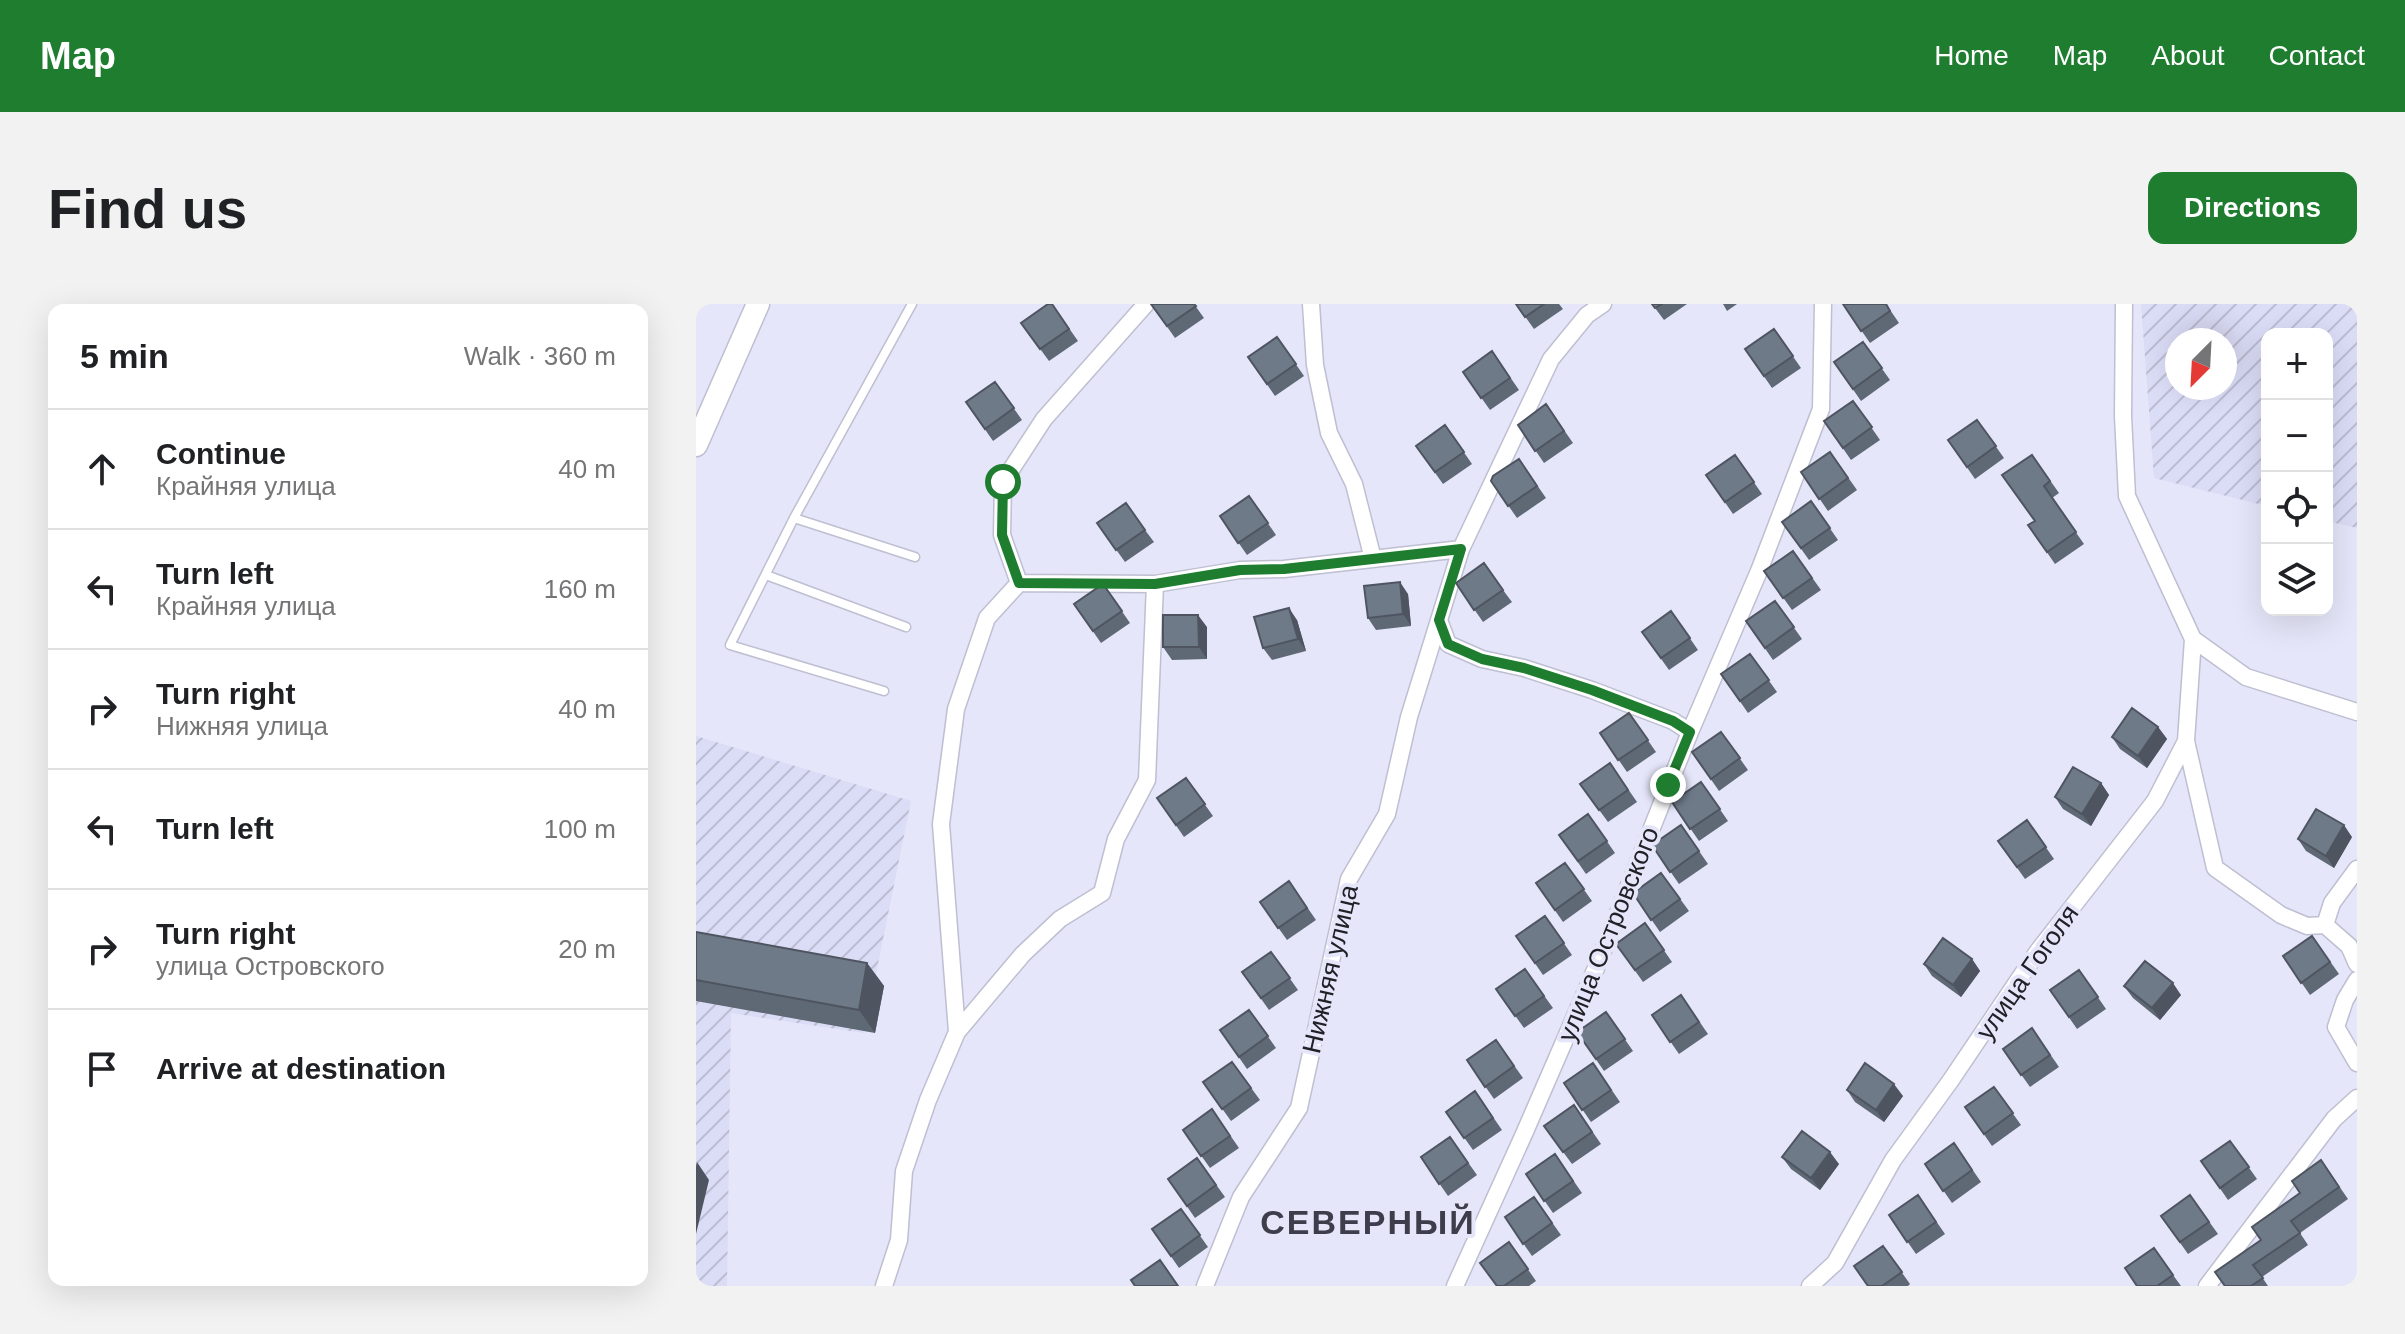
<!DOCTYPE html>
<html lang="en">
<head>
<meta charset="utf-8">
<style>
	body { margin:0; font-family:Arial,sans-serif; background:#f2f2f2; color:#202124 }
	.controls { position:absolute; right:24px; top:24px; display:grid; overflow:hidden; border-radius:16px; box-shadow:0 8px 32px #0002 }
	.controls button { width:72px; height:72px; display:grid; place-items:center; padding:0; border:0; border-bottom:2px solid #e0e0e0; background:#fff; color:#202124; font:40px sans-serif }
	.compass { position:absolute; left:1469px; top:24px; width:72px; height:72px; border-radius:50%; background:#fff; box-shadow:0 8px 32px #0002; rotate:204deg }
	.stop { position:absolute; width:24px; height:24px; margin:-18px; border:6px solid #1e7d2f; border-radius:50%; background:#fff }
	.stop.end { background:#1e7d2f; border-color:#fff; box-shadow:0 2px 8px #0008 }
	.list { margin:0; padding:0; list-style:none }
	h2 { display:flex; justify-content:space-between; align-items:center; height:104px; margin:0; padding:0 32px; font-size:34px }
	h2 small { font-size:26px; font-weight:400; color:#757577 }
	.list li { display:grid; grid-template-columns:52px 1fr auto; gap:24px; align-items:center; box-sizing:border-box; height:120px; padding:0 32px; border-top:2px solid #e0e0e0 }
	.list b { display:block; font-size:30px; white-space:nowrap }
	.list p { margin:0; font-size:26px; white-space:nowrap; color:#757577 }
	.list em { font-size:26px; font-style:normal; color:#757577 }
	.icon { flex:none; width:44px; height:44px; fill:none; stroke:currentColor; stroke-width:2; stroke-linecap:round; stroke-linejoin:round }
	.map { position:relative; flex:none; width:1661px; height:982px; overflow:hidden; border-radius:16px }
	header { display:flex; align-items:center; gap:48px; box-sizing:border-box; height:112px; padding:0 40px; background:#1e7d2f; color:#fff }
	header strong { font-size:38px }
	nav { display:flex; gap:44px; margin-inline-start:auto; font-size:28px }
	.intro { display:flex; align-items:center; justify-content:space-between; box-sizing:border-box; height:192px; padding:0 48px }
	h1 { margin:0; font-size:56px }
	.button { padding:20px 36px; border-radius:16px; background:#1e7d2f; color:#fff; font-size:28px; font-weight:700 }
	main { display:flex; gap:48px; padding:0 48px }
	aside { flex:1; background:#fff; border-radius:16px; box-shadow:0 8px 32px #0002 }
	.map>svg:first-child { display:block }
	.industrial { fill:url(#industrial-furrows); fill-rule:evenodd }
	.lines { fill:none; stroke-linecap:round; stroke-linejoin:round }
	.lane-casing { stroke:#bebfd1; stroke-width:11 }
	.street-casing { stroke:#bebfd1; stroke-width:19 }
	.secondary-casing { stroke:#bebfd1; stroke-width:25 }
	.lane { stroke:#fff; stroke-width:8 }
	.street { stroke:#fff; stroke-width:16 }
	.secondary { stroke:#fff; stroke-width:22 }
	.wall { fill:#5f6976 }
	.shaded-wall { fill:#4e5560 }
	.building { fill:#6f7a89; stroke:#4e5560; stroke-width:2 }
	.route { stroke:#1e7d2f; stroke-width:10 }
	.labels { text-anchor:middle; stroke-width:8; stroke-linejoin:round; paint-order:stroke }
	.street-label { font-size:26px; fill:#202027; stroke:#e5e6f9 }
	.district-label { font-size:34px; font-weight:bold; letter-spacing:2px; fill:#3d3d4c; stroke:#e5e6f9 }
</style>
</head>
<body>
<header>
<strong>Map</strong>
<nav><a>Home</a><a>Map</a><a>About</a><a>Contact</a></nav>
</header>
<div class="intro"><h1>Find us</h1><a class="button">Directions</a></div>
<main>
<aside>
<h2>5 min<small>Walk · 360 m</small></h2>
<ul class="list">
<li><svg class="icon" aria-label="ahead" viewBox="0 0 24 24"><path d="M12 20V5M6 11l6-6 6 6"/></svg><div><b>Continue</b><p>Крайняя улица</p></div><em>40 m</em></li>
<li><svg class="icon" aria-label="left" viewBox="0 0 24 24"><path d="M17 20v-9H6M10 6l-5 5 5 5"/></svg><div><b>Turn left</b><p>Крайняя улица</p></div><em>160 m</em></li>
<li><svg class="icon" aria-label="right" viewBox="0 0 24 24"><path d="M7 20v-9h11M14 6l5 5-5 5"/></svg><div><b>Turn right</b><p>Нижняя улица</p></div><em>40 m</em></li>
<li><svg class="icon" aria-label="left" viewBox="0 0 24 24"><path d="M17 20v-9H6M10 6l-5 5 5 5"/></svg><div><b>Turn left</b></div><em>100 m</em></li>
<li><svg class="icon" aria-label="right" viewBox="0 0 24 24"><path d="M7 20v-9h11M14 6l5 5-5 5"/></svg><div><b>Turn right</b><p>улица Островского</p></div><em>20 m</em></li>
<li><svg class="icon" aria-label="arrive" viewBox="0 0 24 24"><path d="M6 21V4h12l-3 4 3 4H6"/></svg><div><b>Arrive at destination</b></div></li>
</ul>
</aside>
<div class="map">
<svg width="1661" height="982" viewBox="0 0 1661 982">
	<defs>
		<pattern id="industrial-furrows" width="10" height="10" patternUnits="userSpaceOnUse" patternTransform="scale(2)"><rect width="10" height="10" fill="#dbdcf6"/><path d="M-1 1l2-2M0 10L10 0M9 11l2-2" fill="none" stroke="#bcbcd3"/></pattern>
	</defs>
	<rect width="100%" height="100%" fill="#e5e6f9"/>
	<path class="industrial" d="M1445,0h216v224l-30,-7v-187h-60v172l-113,-28zM1481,36h48v48h-48z
		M0,432l215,65 -47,232 -133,-20 -4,273h-31z"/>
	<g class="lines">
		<defs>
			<path id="lane" d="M98,214l121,39
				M70,271l140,52
				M188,387l-154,-46 64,-127 118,-214"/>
			<path id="street" d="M450,0l-102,115 -41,63 -1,53 17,48 136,1 85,-14 44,-1 177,-20
				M615,0l4,61 14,68 25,51 19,75
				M1428,0l-1,112 4,80 66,143 53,38 111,35
				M323,279l-32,35 -31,91 -15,115 16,208 66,-78 37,-35 42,-26 14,-54 31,-59 8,-196
				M743,316l9,24 34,15 42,9 68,22 81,31 17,11
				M1490,437l29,127 66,47 26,11 18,-1 24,21 8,18
				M1629,621l7,-22 25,-34
				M1661,676l-12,20 -9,27 21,36
				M188,982l15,-46 5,-69 24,-71 29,-68
				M509,982l36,-89 58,-89 50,-229 38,-65 22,-97 52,-168 90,-190 36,-44 16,-11
				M759,982l69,-152 75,-173 91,-229 69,-161 62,-162 2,-105
				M1114,982l25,-23 58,-103 58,-80 87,-129 117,-150 31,-60 7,-102
				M1511,982l127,-167 23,-21"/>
			<path id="secondary" d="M0,141l62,-141"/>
		</defs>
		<use href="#lane" class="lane-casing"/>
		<use href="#street" class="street-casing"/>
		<use href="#secondary" class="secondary-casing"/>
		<use href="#lane" class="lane"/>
		<use href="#street" class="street"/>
		<use href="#secondary" class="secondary"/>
	</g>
	<path class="wall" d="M356,0l26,37 -29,20 -28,-38z
		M455,0h43l10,14 -29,20z
		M820,0h43l4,5 -29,20z
		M956,0h35l-23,16z
		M1027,0h14l-10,7z
		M1147,0h43l13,19 -29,20z
		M1078,25l27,39 -29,20 -27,-39z
		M581,33l27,39 -29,20 -27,-39z
		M1167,38l27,38 -29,21 -27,-39z
		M796,47l27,39 -29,20 -27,-38z
		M299,78l27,38 -29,21 -27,-39z
		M1157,97l27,39 -29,20 -27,-39z
		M850,100l27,39 -29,20 -26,-38z
		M1281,116l27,38 -29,21 -27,-39z
		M749,121l27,39 -29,20 -27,-38z
		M1134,148l27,38 -29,21 -27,-39z
		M1039,151l27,39 -29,20 -27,-39z
		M1336,151l27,38 -7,5 32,46 -29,20 -27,-39 7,-4z
		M823,155l27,39 -29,20 -26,-37z
		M553,192l27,39 -29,20 -27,-39z
		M1115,197l27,39 -29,20 -27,-38z
		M401,219l48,7 9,12 -29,20z
		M1097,247l28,39 -29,20 -28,-39z
		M760,279l47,7 9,12 -29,20z
		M407,280l27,39 -29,20 -27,-39z
		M712,290l3,32 -35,4 -8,-12z
		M1079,297l27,38 -29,21 -27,-39z
		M975,307l27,39 -29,20 -27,-38z
		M601,316l9,31 -34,9 -9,-12z
		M511,323v32l-35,1 -9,-13z
		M1054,350l27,38 -29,21 -27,-39z
		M933,409l27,39 -29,20 -27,-39z
		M1462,423l9,12 -20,29 -27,-19 -8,-12z
		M1025,428l27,38 -29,21 -27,-39z
		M914,459l27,39 -29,20 -28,-38z
		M490,474l27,38 -29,21 -27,-39z
		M1005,478l27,39 -29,20 -27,-39z
		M1405,479l8,12 -18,31 -28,-17 -8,-12z
		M892,510l27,39 -29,21 -27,-39z
		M1331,516l27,39 -29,20 -27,-38z
		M985,521l27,39 -29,20 -27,-39z
		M1656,533l-18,31 -28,-17 -8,-12z
		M869,559l27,38 -29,21 -27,-39z
		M965,569l28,38 -29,21 -27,-39z
		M593,577l27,39 -29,20 -27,-38z
		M849,612l27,39 -29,20 -27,-39z
		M949,619l27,39 -29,20 -27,-38z
		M0,628l171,31 17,23 -9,47 -179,-32z
		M1616,632l27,38 -29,21 -27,-39z
		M575,648l27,38 -29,20 -27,-38z
		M1276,655l8,12 -19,26 -29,-21 -8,-12z
		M829,665l28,39 -29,20 -28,-39z
		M1383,666l27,39 -29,20 -27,-39z
		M1428,682l57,9 -21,25 -27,-22z
		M985,691l27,39 -29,20 -27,-39z
		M553,706l27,38 -29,21 -27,-39z
		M910,708l27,39 -29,20 -27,-39z
		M1336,724l27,39 -29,20 -27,-38z
		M800,736l27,38 -29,21 -27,-39z
		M536,758l28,38 -29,21 -28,-39z
		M897,759l27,39 -29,20 -27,-39z
		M1298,783l27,38 -29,21 -27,-39z
		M1151,786l56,6 -19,26 -29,-20z
		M779,787l27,39 -29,20 -27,-38z
		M878,801l27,39 -29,20 -28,-38z
		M516,805l27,39 -29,20 -27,-38z
		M754,833l27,38 -29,21 -27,-39z
		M1534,837l27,38 -29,21 -27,-39z
		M1258,839l27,39 -29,21 -27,-39z
		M859,850l27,39 -29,20 -27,-39z
		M1086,853l57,7 -19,26 -29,-21z
		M501,854l28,39 -30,21 -27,-39z
		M1625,856l27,39 -48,34 8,12 -46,32 6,9h-43l75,-93z
		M1222,891l27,39 -29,20 -27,-39z
		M1494,891l28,39 -30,20 -27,-38z
		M838,893l27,38 -29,21 -27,-39z
		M485,905l27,38 -29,21 -27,-39z
		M813,938l27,39 -7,5h-32z
		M1187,942l27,38 -2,2h-40z
		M1477,971l8,11h-44z"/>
	<path class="shaded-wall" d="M704,278l8,12 3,32 -8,-12z
		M593,304l8,12 9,31 -8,-12z
		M502,311l9,12v32l-8,-12z
		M1462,423l9,12 -20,29 -9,-12z
		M1405,479l8,12 -18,31 -9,-12z
		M1648,521l8,12 -18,31 -8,-12z
		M1276,655l8,12 -19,26 -8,-12z
		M171,659l17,23 -9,47 -16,-23z
		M1477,679l8,12 -21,25 -8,-12z
		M1198,780l9,12 -19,26 -8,-12z
		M1134,848l9,12 -19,26 -9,-12z
		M1,858l12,18 -13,54v-68z"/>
	<path class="building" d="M352,0h4l17,25 -29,20 -19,-26z
		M455,0h43l2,2 -29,20z
		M820,0h28l-19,13z
		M956,0h10l-7,4z
		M1147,0h43l4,7 -29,20z
		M1078,25l19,27 -29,20 -19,-27z
		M581,33l19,27 -29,20 -19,-27z
		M1167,38l19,26 -29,21 -19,-27z
		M796,47l18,27 -29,20 -18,-26z
		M299,78l19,26 -29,21 -19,-27z
		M1157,97l19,26 -29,21 -19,-27z
		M850,100l18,27 -29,20 -17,-26z
		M1281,116l19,26 -29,21 -19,-27z
		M749,121l19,27 -29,20 -19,-26z
		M1134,148l18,26 -29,21 -18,-27z
		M1039,151l19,27 -29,20 -19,-27z
		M1336,151l18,26 -6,5 32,46 -29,20 -19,-27 7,-4 -33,-46z
		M823,155l18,27 -29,20 -17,-25 2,-5z
		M553,192l19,27 -30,20 -18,-27z
		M1115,197l19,27 -29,20 -19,-26z
		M430,199l19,27 -29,20 -19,-27z
		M1097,247l19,27 -29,20 -19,-27z
		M788,259l19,27 -29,20 -18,-27z
		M704,278l3,32 -35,4 -4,-32z
		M407,280l19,27 -29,20 -19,-27z
		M1079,297l19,26 -29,21 -19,-27z
		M593,304l9,31 -35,9 -9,-31z
		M975,307l19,27 -29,20 -19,-26z
		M467,311h35l1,32h-36z
		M1054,350l19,26 -29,21 -19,-27z
		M1436,404l26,19 -20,29 -26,-19z
		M933,409l19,27 -30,20 -18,-27z
		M1025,428l19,26 -29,21 -19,-27z
		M914,459l18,27 -29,20 -19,-26z
		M1377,463l28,16 -19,31 -27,-17z
		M490,474l19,26 -29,21 -19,-27z
		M1005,478l19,27 -30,20 -18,-27z
		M1620,505l28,16 -18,31 -28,-17z
		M892,510l19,27 -29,20 -19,-26z
		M1331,516l19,27 -29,20 -19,-26z
		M985,521l18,26 -29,21 -18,-27z
		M869,559l19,26 -29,21 -19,-27z
		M965,569l19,26 -29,21 -18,-27z
		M593,577l18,27 -29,20 -18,-26z
		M849,612l19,27 -29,20 -19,-27z
		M949,619l19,27 -29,20 -19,-26z
		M0,628l171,31 -8,47 -163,-30z
		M1616,632l18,26 -29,21 -18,-27z
		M1247,634l29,21 -19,26 -29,-21z
		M575,648l19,26 -29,20 -19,-26z
		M1449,657l28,22 -21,25 -28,-22z
		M829,665l19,27 -29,20 -19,-27z
		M1383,666l19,27 -29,20 -19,-27z
		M985,691l18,27 -29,20 -18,-27z
		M553,706l19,26 -29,21 -19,-27z
		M910,708l19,27 -29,20 -19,-27z
		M1336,724l18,27 -29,20 -18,-26z
		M800,736l18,26 -29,21 -18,-27z
		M536,758l19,26 -29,21 -19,-27z
		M897,759l18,27 -29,20 -18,-27z
		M1169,759l29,21 -18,26 -29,-20z
		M1298,783l19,26 -29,21 -19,-27z
		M779,787l18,27 -29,20 -18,-26z
		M878,801l18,27 -29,20 -19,-26z
		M516,805l18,27 -29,20 -18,-26z
		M1106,827l28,21 -19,26 -29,-21z
		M754,833l18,26 -29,21 -18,-27z
		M1534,837l19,26 -29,21 -19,-27z
		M1258,839l18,27 -29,21 -18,-27z
		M859,850l18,27 -29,20 -18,-27z
		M501,854l19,27 -29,21 -19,-27z
		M1625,856l18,27 -48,34 9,12 -47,32 10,13 -12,8h-26l-10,-14 46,-32 -9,-13 48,-34 -8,-12z
		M1222,891l18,27 -29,20 -18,-27z
		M1494,891l19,27 -29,20 -19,-26z
		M838,893l18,26 -29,21 -18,-27z
		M485,905l19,26 -29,21 -19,-27z
		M813,938l19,27 -24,17h-7l-17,-23z
		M1187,942l19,26 -20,14h-14l-14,-20z
		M1458,944l19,27 -16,11h-20l-12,-18z
		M464,956l18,26h-43l-4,-6z"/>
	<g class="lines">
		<path class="route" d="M307,178l-1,53 17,48 136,1 85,-14 44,-1 177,-20 -22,71 9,24 34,15 42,9 68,22 81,31 17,11 -22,53"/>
	</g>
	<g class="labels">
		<g class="street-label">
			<text transform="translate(912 630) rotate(-68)" y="9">улица Островского</text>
			<text transform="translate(634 665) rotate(-77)" y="9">Нижняя улица</text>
			<text transform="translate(1331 668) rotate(-55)" y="9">улица Гоголя</text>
		</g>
		<g class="district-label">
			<text x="672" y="930">СЕВЕРНЫЙ</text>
		</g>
	</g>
</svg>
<div class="controls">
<button>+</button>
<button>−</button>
<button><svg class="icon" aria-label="locate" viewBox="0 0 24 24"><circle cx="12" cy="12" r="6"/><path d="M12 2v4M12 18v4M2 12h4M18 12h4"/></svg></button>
<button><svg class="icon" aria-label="layers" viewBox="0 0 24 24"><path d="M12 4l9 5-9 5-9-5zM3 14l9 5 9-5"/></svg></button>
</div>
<svg class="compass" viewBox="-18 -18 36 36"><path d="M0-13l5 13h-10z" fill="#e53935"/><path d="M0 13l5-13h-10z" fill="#757577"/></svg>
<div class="stop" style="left:307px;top:178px"></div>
<div class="stop end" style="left:972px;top:481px"></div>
</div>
</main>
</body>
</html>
